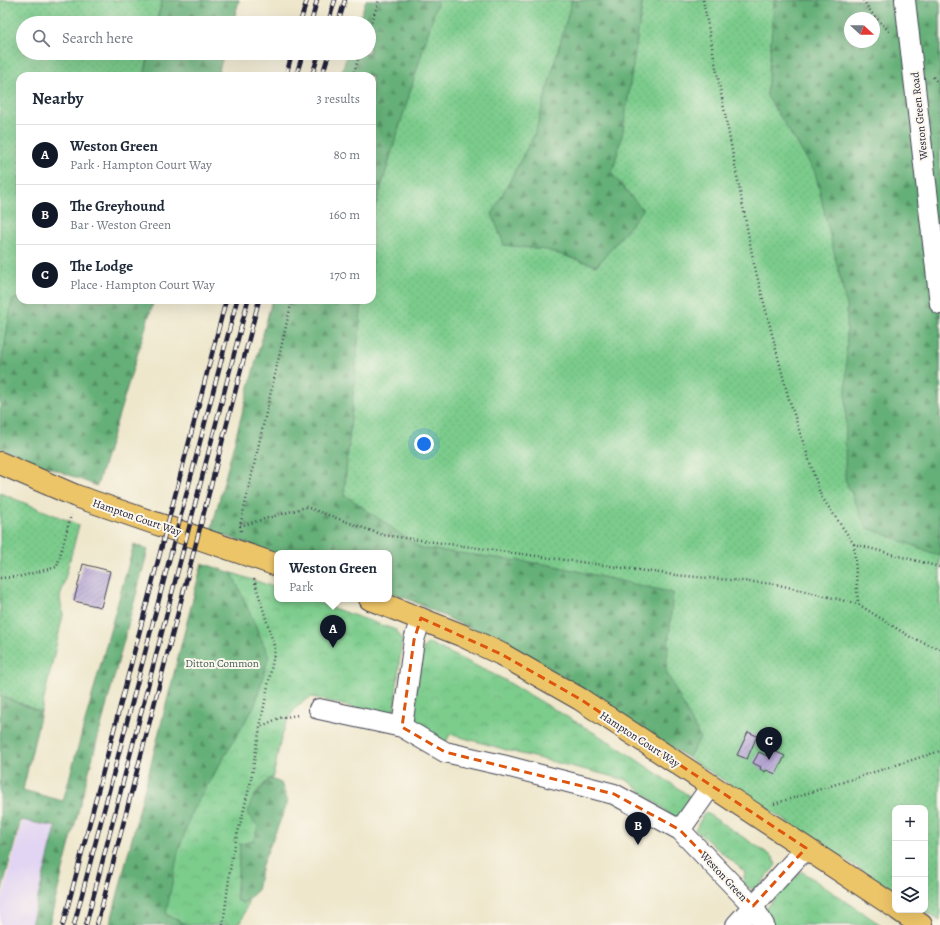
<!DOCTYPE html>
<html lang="en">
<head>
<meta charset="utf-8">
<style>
	body { margin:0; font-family:Alegreya,serif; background:#f2f2f3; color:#1f2937 }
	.controls { position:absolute; right:12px; bottom:12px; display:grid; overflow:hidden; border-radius:8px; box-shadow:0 4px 16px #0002 }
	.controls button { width:36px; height:36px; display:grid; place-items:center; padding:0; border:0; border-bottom:1px solid #e0e1e3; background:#fff; color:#1f2937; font:20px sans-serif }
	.compass { position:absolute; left:844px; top:12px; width:36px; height:36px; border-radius:50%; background:#fff; box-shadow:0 4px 16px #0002; rotate:111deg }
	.you { position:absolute; left:424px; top:444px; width:14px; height:14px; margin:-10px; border:3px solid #fff; border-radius:50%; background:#1a73e8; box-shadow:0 0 0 6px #1a73e833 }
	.badge { display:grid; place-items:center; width:26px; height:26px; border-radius:50%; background:#111827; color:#fff; font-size:13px; font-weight:700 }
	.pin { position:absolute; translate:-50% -33px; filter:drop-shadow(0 1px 2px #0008) }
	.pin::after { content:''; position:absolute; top:21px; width:14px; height:12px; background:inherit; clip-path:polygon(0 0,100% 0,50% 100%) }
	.popup { position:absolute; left:274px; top:550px; width:118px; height:52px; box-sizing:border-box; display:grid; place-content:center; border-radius:8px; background:#fff; filter:drop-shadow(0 1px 3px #0005); font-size:13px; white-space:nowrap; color:#747a83 }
	.popup b { font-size:15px; color:#1f2937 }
	.popup::after { content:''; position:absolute; left:50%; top:100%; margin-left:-8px; border:8px solid transparent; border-top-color:#fff }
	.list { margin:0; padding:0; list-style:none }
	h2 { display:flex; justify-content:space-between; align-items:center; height:52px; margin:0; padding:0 16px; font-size:17px }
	h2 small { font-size:13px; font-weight:400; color:#747a83 }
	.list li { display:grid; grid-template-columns:26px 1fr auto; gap:12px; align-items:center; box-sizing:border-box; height:60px; padding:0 16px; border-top:1px solid #e0e1e3 }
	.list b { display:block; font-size:15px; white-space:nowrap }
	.list p { margin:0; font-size:13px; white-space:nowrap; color:#747a83 }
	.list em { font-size:13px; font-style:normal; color:#747a83 }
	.icon { flex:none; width:22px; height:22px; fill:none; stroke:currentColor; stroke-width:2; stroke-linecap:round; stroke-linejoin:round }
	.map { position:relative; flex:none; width:940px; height:925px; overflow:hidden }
	.search { position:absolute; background:#fff; box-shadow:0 4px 16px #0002; left:16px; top:16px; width:360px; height:44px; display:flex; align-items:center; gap:10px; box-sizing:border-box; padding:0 14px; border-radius:22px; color:#747a83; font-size:15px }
	.panel { position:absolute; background:#fff; box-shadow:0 4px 16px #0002; left:16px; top:72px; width:360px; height:232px; border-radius:12px }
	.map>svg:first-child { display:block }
	.built { fill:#e2d4f3 }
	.grass { fill:url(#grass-dots); stroke:#4f7764; fill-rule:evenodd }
	.forest { fill:url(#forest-firs); stroke:#44695a; fill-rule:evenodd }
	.park { fill:url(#park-crowns); stroke:#4f7764 }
	.building { fill:url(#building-hatch) }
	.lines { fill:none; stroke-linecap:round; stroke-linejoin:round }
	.minor-casing { stroke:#414051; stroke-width:22 }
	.trunk-casing { stroke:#414051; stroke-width:24 }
	.path { stroke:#414051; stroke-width:2.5; stroke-dasharray:1 3; stroke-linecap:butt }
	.minor { stroke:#fff; stroke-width:20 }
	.trunk { stroke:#edc569; stroke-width:22 }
	.rail-casing { stroke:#22223b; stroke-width:4.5 }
	.rail { stroke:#fbf7ec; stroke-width:3; stroke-dasharray:9; stroke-linecap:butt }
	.marked { fill:none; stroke:#de560e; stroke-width:3; stroke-dasharray:8 5; stroke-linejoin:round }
	.labels { text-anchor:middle; stroke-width:4; stroke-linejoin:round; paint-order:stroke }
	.street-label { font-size:11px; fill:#22223b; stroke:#fbf7ec }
	.park-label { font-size:11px; fill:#425e57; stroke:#fbf7ec }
</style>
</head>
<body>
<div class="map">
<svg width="940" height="925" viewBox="0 0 940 925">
	<defs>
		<pattern id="grass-dots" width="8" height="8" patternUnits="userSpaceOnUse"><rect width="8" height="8" fill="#7ccc8c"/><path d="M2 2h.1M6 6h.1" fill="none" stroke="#6baf7a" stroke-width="1.8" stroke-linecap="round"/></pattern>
		<pattern id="forest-firs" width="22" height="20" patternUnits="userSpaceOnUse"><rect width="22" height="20" fill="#65b078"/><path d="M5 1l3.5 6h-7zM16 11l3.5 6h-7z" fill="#538f64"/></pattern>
		<pattern id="park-crowns" width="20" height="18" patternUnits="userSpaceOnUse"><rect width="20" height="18" fill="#7ccc8c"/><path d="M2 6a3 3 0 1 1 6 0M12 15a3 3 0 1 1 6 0" fill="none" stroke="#6baf7a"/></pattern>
		<pattern id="building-hatch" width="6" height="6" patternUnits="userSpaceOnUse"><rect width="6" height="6" fill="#b7a8d5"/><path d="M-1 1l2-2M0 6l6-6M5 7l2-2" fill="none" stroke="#9488ae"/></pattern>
	</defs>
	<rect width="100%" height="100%" fill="#fbf7ec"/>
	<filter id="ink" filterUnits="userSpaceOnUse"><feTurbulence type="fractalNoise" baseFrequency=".025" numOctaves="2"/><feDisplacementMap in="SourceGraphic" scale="8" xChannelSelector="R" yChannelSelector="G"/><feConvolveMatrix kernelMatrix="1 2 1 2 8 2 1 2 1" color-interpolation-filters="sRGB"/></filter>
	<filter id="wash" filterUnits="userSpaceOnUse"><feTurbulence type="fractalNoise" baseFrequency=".012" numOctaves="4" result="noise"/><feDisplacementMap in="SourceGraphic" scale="16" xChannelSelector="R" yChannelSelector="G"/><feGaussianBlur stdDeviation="0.9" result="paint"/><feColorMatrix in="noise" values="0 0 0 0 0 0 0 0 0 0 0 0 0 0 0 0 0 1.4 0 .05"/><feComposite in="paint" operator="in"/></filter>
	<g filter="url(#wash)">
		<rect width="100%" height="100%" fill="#eee7cc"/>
		<path class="built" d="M23,819l33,9 -24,97h-32v-19z"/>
		<path class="grass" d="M0,0h239l-6,23h-210v30h201l-7,23h-197v224h134l-154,142z
			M375,0h565v921l-18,-11h3v-102h-30v84l-183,-119 -203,-126 -105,-50 -15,-5v-39h-112l-66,-22 71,-231h90v-224c-4,-28 -4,-49 3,-76zM850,18h24v24h-24z
			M0,493l79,32 -19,73 3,17 -22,97 -41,-17z"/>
		<path class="forest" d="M162,0h77l-6,23h-77z
			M366,0h72l-66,217v-141h-32l8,-23h21v-30h-11z
			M572,0h71l-20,131 -11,43 31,36 -46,56 -51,-16 -42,-5 -12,-31 43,-81z
			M774,0h166v556l-74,-29 -21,-48 2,-172 -32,-135 -48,-76zM850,18h24v24h-24z
			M149,53h75l-7,23h-73z
			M20,297v3h134l-57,186 -97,-38v-75l12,-73z
			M272,300h90l-18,194 76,54 131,17 122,28 -7,78 34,67 -12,20 -179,-111 -105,-50 -15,-5v-39l-112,1 -66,-23z
			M134,544l14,6 -75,281 -24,94h-18l25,-98 -35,-7 -21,76v-201l41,17 -18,78 40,11z
			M202,563l30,10 37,83 -14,49 -63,106 -26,103 21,11h-77z
			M270,778l11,5 7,19 -26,63 -5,26 -14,12 -7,-3 4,-56 9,-41z"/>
		<path class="park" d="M232,573l45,15v11h30l89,31 6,9 -8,74 -4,4 -78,-20c-30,10 -33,54 -39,81h-3c-11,11 -21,21 -22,37l10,11 -5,15 -13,3 -4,56 7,3 6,-4 -8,24 -3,-1 -2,3h-49l-21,-11 12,-61 14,-42 63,-106 14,-49z
			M429,643l72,35 114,67 76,52 -15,22 -49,-39 -110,-27 -67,-19 -4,8 -31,-17 -3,-7 11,-70z
			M705,812l68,45 3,8 -17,21 -9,3 -7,-7 2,-10 -50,-42z
			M801,871l80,54h-109l-8,-15z"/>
		<g id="blocks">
			<path class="building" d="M83,564l27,7 -9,36 -27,-6z
				M748,732l9,4 -10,23 -10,-4z
				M770,749l15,7 -9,18 -10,-4 -1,2 -5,-3 1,-2 -8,-4 6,-11 8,4z"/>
		</g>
	</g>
	<g filter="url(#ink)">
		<use href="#blocks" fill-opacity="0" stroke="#414051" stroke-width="1"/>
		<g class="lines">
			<defs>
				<path id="minor" d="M905,0l35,304
					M319,709l83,18 43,25 57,13 112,29 66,36 73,76 11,19
					M402,727l12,-87 7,-22
					M680,830l31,-44
					M736,925l70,-77"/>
				<path id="trunk" d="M0,463l76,33 201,69
					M370,599l91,36 40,19 79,45 315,208
					M899,910l22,15"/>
			</defs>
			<use href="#minor" class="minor-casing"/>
			<use href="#trunk" class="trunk-casing"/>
			<path class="path" d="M703,0l51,264 34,132 33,100 33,48 86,23
				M863,0l10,15 17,17
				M369,29l10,-29
				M353,76l7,-23
				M933,77l7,8
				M240,526l66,-19 77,28 292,40 100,9 83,20 54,34 28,11
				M241,531l-1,-5 52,-226
				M854,544l4,60
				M0,578l18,-1 39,-10 14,-52
				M254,579l21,70 -15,78
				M774,804l166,-53
				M223,925l9,-69 18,-71 10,-58 19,-9 19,-3"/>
			<use href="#minor" class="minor"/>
			<use href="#trunk" class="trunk"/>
			<defs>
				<path id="rail" d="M300,23l7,-23
					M311,23l6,-23
					M328,23l7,-23
					M338,23l7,-23
					M286,76l6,-23
					M296,76l7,-23
					M312,76l7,-23
					M322,76l7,-23
					M63,925l163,-625
					M74,925l163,-625
					M86,925l162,-625
					M97,925l162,-625"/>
			</defs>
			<use href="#rail" class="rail-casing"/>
			<use href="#rail" class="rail"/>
		</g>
	</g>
	<path class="marked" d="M421,618l80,36 79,45 226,149 -53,58 -73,-76 -66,-36 -169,-42 -43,-25 12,-87z"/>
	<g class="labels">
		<g class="street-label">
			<text transform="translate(919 116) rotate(-96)" y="4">Weston Green Road</text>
			<text transform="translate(137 517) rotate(19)" y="4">Hampton Court Way</text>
			<text transform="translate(640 739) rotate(33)" y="4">Hampton Court Way</text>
			<text transform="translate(724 876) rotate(47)" y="4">Weston Green</text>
		</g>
		<g class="park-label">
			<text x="222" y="667">Ditton Common</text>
		</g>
	</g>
</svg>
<div class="controls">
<button>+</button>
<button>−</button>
<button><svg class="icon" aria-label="layers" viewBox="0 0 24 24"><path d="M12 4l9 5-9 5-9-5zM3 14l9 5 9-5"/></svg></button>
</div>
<svg class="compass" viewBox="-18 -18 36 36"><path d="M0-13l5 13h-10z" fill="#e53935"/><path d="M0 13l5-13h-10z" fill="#747a83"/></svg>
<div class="you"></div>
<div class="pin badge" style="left:333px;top:648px">A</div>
<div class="popup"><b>Weston Green</b>Park</div>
<div class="pin badge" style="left:638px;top:845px">B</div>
<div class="pin badge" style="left:769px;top:760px">C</div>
<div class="search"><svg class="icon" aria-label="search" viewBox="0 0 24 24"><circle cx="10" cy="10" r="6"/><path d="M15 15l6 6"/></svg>Search here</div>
<section class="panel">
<h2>Nearby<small>3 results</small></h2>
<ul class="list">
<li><span class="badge">A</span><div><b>Weston Green</b><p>Park · Hampton Court Way</p></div><em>80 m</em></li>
<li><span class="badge">B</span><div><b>The Greyhound</b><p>Bar · Weston Green</p></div><em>160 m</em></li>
<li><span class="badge">C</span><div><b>The Lodge</b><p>Place · Hampton Court Way</p></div><em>170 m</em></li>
</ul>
</section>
</div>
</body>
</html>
